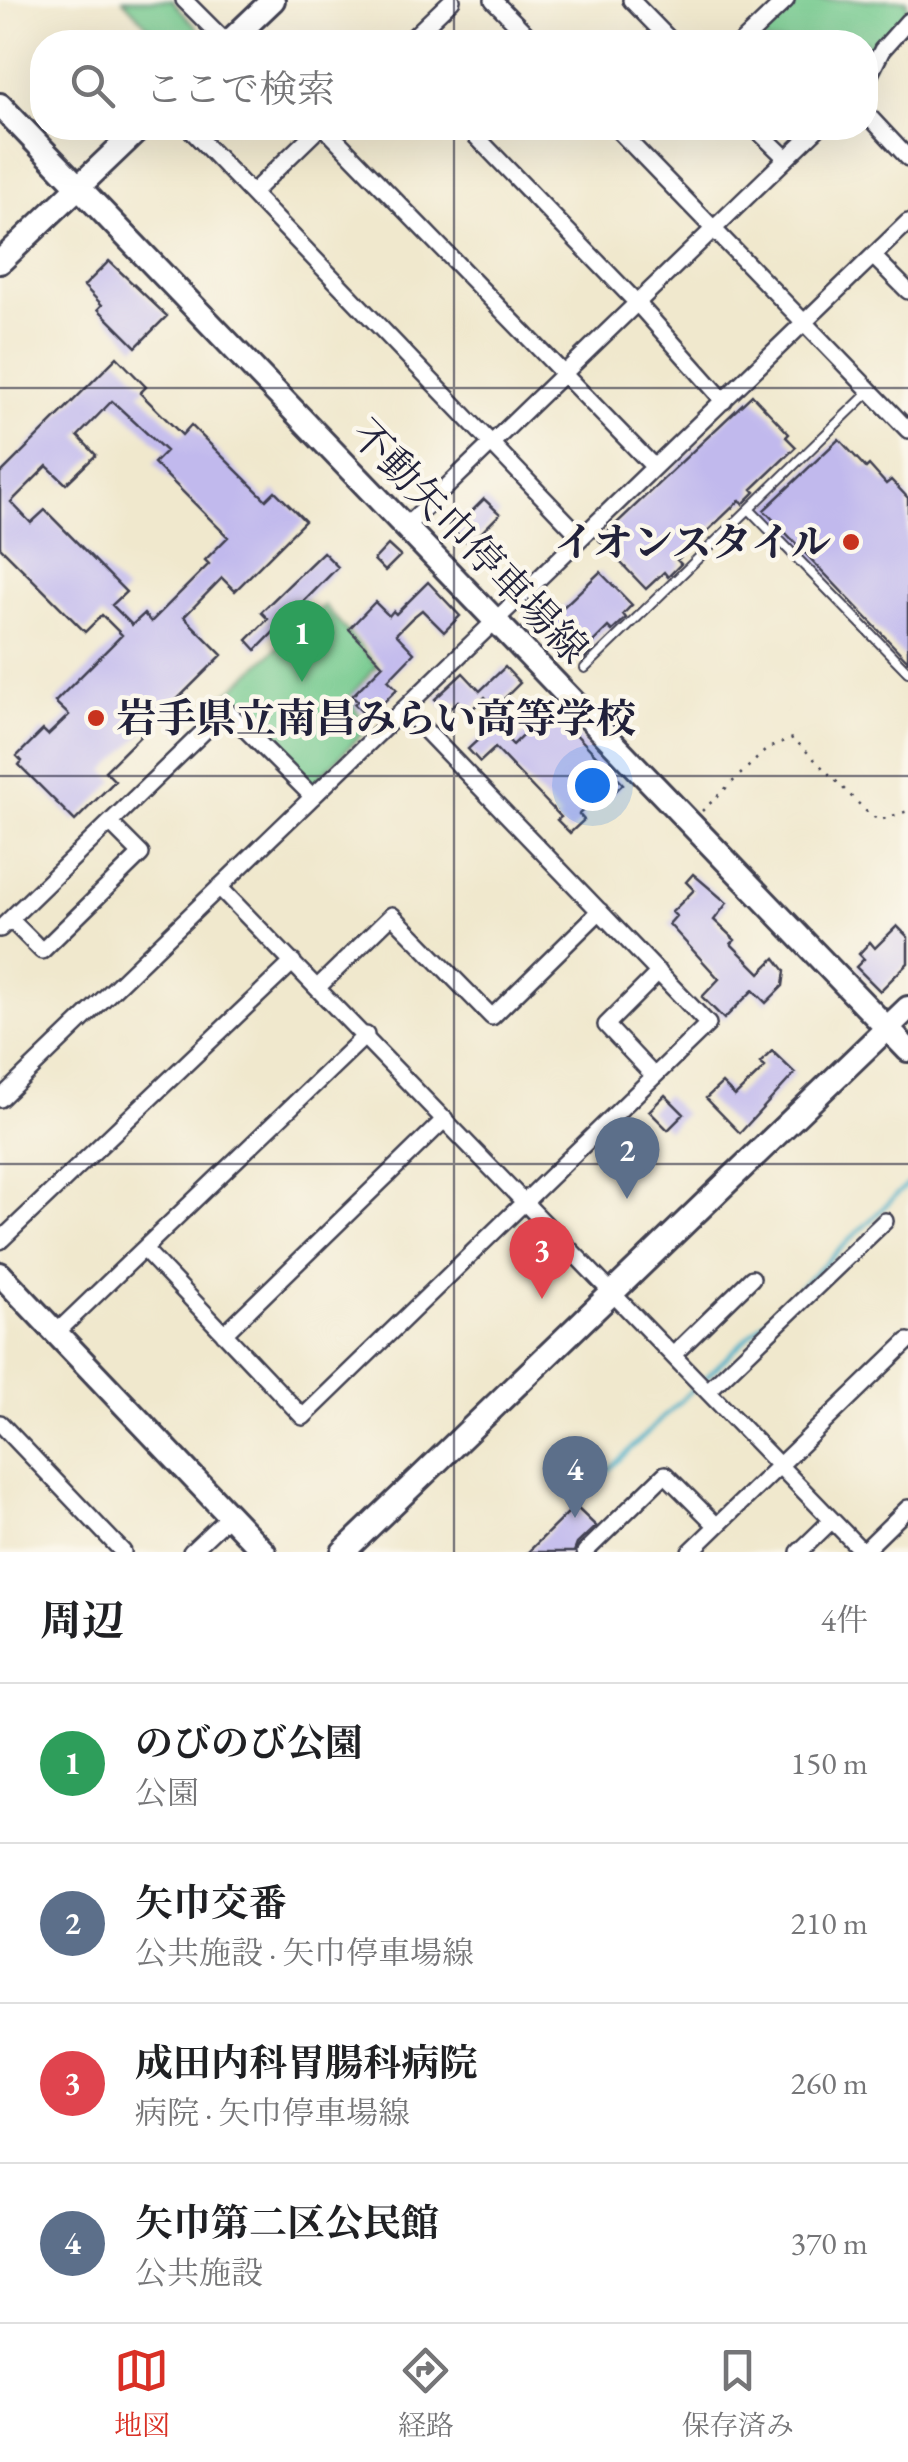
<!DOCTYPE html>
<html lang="ja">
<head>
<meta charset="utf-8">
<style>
	body { margin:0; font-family:"EB Garamond","Noto Serif JP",serif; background:#f6f6f6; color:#202124 }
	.you { position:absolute; left:592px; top:785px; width:35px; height:35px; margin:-25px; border:8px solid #fff; border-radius:50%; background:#1a73e8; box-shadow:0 0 0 15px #1a73e833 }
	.badge { display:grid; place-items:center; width:65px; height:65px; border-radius:50%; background:#d93025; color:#fff; font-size:32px; font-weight:700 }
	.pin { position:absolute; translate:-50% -82px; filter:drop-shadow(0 2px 5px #0008) }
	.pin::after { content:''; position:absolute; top:52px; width:35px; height:30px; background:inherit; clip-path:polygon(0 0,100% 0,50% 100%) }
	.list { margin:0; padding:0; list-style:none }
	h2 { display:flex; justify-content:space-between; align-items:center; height:130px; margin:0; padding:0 40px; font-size:42px }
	h2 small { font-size:32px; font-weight:400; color:#757577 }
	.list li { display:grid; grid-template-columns:65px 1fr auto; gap:30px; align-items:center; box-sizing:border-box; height:160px; padding:0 40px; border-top:2px solid #e0e0e0 }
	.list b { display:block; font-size:38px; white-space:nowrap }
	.list p { margin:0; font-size:32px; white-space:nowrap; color:#757577 }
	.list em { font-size:32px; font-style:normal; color:#757577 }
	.icon { flex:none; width:55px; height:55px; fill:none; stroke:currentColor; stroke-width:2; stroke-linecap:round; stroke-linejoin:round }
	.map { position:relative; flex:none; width:908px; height:1552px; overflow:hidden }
	.search { position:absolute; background:#fff; box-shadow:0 10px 40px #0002; left:30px; right:30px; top:30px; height:110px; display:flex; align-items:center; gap:25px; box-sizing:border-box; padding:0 35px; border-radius:40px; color:#757577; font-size:38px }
	.sheet { height:770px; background:#fff }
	nav { display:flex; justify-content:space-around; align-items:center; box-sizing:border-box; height:140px; border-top:2px solid #e0e0e0; background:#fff; font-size:28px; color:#757577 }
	nav a { display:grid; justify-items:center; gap:5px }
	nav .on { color:#d93025 }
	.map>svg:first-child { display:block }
	.green { fill:#73c98d; stroke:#4a7664; stroke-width:2.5 }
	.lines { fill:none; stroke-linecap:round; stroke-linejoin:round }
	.stream { stroke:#48afc7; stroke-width:4 }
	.building { fill:#c1b9ed; fill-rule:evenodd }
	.lane-casing { stroke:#414051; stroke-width:12 }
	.street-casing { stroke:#414051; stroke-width:20 }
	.secondary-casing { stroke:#414051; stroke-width:28 }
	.path { stroke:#414051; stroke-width:2.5; stroke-dasharray:2.5 8; stroke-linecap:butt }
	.lane { stroke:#fff; stroke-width:8 }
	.street { stroke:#fff; stroke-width:15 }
	.secondary { stroke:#fff; stroke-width:22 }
	.grid { fill:none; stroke:#22223b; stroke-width:2.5; stroke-opacity:0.55 }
	.poi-dot { fill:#c8321e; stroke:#fbf7ec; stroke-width:4 }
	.labels { text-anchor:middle; stroke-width:9; stroke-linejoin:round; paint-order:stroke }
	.street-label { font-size:40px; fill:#22223b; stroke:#fbf7ec }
	.poi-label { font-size:40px; font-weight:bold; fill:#22223b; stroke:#fbf7ec; text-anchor:end }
</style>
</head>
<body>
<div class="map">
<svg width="908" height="1552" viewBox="0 0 908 1552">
	<rect width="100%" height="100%" fill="#fbf7ec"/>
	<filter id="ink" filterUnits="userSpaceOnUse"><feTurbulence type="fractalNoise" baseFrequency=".01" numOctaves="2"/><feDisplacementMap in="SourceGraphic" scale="20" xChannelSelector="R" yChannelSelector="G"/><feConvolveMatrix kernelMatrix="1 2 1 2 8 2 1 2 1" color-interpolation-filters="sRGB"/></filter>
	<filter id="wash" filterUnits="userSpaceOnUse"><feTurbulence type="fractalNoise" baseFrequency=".0048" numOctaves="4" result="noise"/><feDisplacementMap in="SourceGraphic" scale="40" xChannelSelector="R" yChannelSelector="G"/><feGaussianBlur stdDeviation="2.25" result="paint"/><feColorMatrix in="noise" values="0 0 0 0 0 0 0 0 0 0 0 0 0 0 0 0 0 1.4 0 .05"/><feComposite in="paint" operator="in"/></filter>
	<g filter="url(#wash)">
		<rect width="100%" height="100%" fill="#f0e8cd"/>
		<path class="green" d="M123,0h49l37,42h-46z
			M800,0h106l2,12 -42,61v-31h-109z
			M324,605l53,61 -29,32 20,30 -56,57 -88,-88z"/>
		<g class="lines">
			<path class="stream" d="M702,1381l206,-197
				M598,1480l97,-93"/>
		</g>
		<g id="blocks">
			<path class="building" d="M109,261l58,55 -31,31 -38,-38 4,-4 -18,-19z
				M117,357l29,30 -6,6 42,42 9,-10 75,75 9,-9 30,30 -70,70 -13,-13 -38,39 38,38 -117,116 10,10 -40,40 -56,-56 3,-4 -5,-5 26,-26 5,5 21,-20 -14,-13 67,-67 -20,-20 -17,17 -85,-85v-73zM112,401l54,50 -12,12 74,74 -23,23 4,4 -58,58 -7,-8 -12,11 -20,-20 14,-13 -81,-82 -14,13 -20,-21 36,-36 19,18 30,-29 -18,-19z
				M752,395l37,39 -3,3 10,10 -44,42 3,3 -12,12 -3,-4 -63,60 4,4 -13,13 -4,-5 -18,17 -47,-49z
				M839,439l27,29 3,-3 17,19 5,-4 17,18v163l-144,-151z
				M484,499l16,15 -29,29 -6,-2 -16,-15 8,-9 4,5z
				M388,545l12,11 -15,15 -11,-11z
				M323,552l15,15 -82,83 -9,-10 21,-21 -7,-7z
				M600,572l32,33 -9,9 3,4 -14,13 -4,-4 -19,19 4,4 -11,11 -4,-4 -10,8 -31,-33z
				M428,582l32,34 -16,16 -22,-22 -10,8 -16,16 18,19 -26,27 9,9 -26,26 -6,-6 -3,3 -8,-8 3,-3 -5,-5 31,-31 -34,-36 26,-27 14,14 4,-5 3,3z
				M505,667l15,16 -25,25 -10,-11 -16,15 -11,-11 -11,10 -12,-12 28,-26 17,18z
				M551,708l72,76 -19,18 -6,-6 -19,18 5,6 -14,13 -13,-13 4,-3 -66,-69 -15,14 -12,-13 26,-24 19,20z
				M693,874l34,29 -13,17 21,20 -4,4 29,29 15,-15 10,13 -2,15 -17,17 -13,-13 -29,29 -22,-22 17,-18 -50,-55 7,-8 -4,-4 22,-22 -8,-8z
				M897,926l11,11v26l-28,28 -24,-24 8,-8 -5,-5 11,-12 5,6z
				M772,1051l23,22 -55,60 -34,-35 16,-15 13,13 30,-29 -5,-4z
				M665,1095l19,19 -16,16 -19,-19z
				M575,1506l21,20 -19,18 -3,8h-46z"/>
		</g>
	</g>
	<g filter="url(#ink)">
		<use href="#blocks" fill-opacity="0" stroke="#414051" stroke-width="2.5"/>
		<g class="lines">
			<defs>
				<path id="lane" d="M869,392l-120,117 159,163
					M585,668l164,-159"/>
				<path id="street" d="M184,0l42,42
					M493,0l41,42
					M631,0l41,42
					M408,42l44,-42
					M742,42l44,-42
					M866,82l16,-32 26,-29
					M866,113l42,45
					M189,128l392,409
					M325,128l329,339
					M468,128l170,176 86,97
					M616,128l292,302
					M755,128l31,30
					M252,193l67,-65
					M873,256l35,35
					M405,527l413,-399
					M219,887l644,665
					M10,919l32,32 99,-97 -31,-31
					M0,929l226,-219 87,87
					M318,987l74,-72 100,102 108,-106
					M654,1076l-48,-51 53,-53
					M0,1099l908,-877
					M0,1241l293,-279
					M144,1249l159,168 405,-393 -303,-315
					M56,1333l310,-298
					M224,1334l221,-215
					M673,1355l79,-77
					M708,1391l177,-170
					M0,1423l123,129
					M191,1552l38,-36
					M585,1552l80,-78 52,52
					M690,1552l218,-211
					M799,1552l33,-32
					M863,1552l45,-44"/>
				<path id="secondary" d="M229,42l44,-42
					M0,105l908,945
					M0,262l140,-134
					M0,1274l264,278
					M343,1552l565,-544"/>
			</defs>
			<use href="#lane" class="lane-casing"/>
			<use href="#street" class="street-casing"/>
			<use href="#secondary" class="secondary-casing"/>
			<path class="path" d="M702,811l66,-63 25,-10 77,77 10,5 28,-9"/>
			<use href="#lane" class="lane"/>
			<use href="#street" class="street"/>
			<use href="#secondary" class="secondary"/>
		</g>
	</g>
	<path class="grid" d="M454,0v42M454,128v1424M0,388h908M0,776h908M0,1164h908"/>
	<g class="poi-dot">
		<circle cx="851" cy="542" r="10"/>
		<circle cx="96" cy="718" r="10"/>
	</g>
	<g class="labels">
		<g class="street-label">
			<text transform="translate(470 541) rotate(46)" y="14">不動矢巾停車場線</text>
		</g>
		<g class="poi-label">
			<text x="831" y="556">イオンスタイル</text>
			<text x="116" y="732" text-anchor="start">岩手県立南昌みらい高等学校</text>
		</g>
	</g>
</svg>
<div class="you"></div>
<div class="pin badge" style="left:302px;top:682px;background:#2e9e5b">1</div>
<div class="pin badge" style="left:627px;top:1199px;background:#5c6f8a">2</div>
<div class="pin badge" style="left:542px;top:1299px;background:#e0444e">3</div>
<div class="pin badge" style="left:575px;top:1518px;background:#5c6f8a">4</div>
<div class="search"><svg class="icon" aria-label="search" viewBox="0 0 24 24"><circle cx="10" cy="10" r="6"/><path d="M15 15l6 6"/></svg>ここで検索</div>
</div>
<section class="sheet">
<h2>周辺<small>4件</small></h2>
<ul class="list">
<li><span class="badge" style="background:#2e9e5b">1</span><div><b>のびのび公園</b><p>公園</p></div><em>150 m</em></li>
<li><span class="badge" style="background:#5c6f8a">2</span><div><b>矢巾交番</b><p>公共施設 · 矢巾停車場線</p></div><em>210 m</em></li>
<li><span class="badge" style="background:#e0444e">3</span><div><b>成田内科胃腸科病院</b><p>病院 · 矢巾停車場線</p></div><em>260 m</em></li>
<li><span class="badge" style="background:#5c6f8a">4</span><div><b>矢巾第二区公民館</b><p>公共施設</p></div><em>370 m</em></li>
</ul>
</section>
<nav>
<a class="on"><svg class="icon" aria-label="map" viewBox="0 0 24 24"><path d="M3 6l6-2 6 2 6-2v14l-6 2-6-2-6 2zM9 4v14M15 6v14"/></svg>地図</a>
<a><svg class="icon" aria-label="directions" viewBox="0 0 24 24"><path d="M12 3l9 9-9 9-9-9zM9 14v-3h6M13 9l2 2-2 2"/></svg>経路</a>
<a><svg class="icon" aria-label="saved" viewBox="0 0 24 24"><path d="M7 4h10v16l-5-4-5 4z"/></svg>保存済み</a>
</nav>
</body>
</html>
